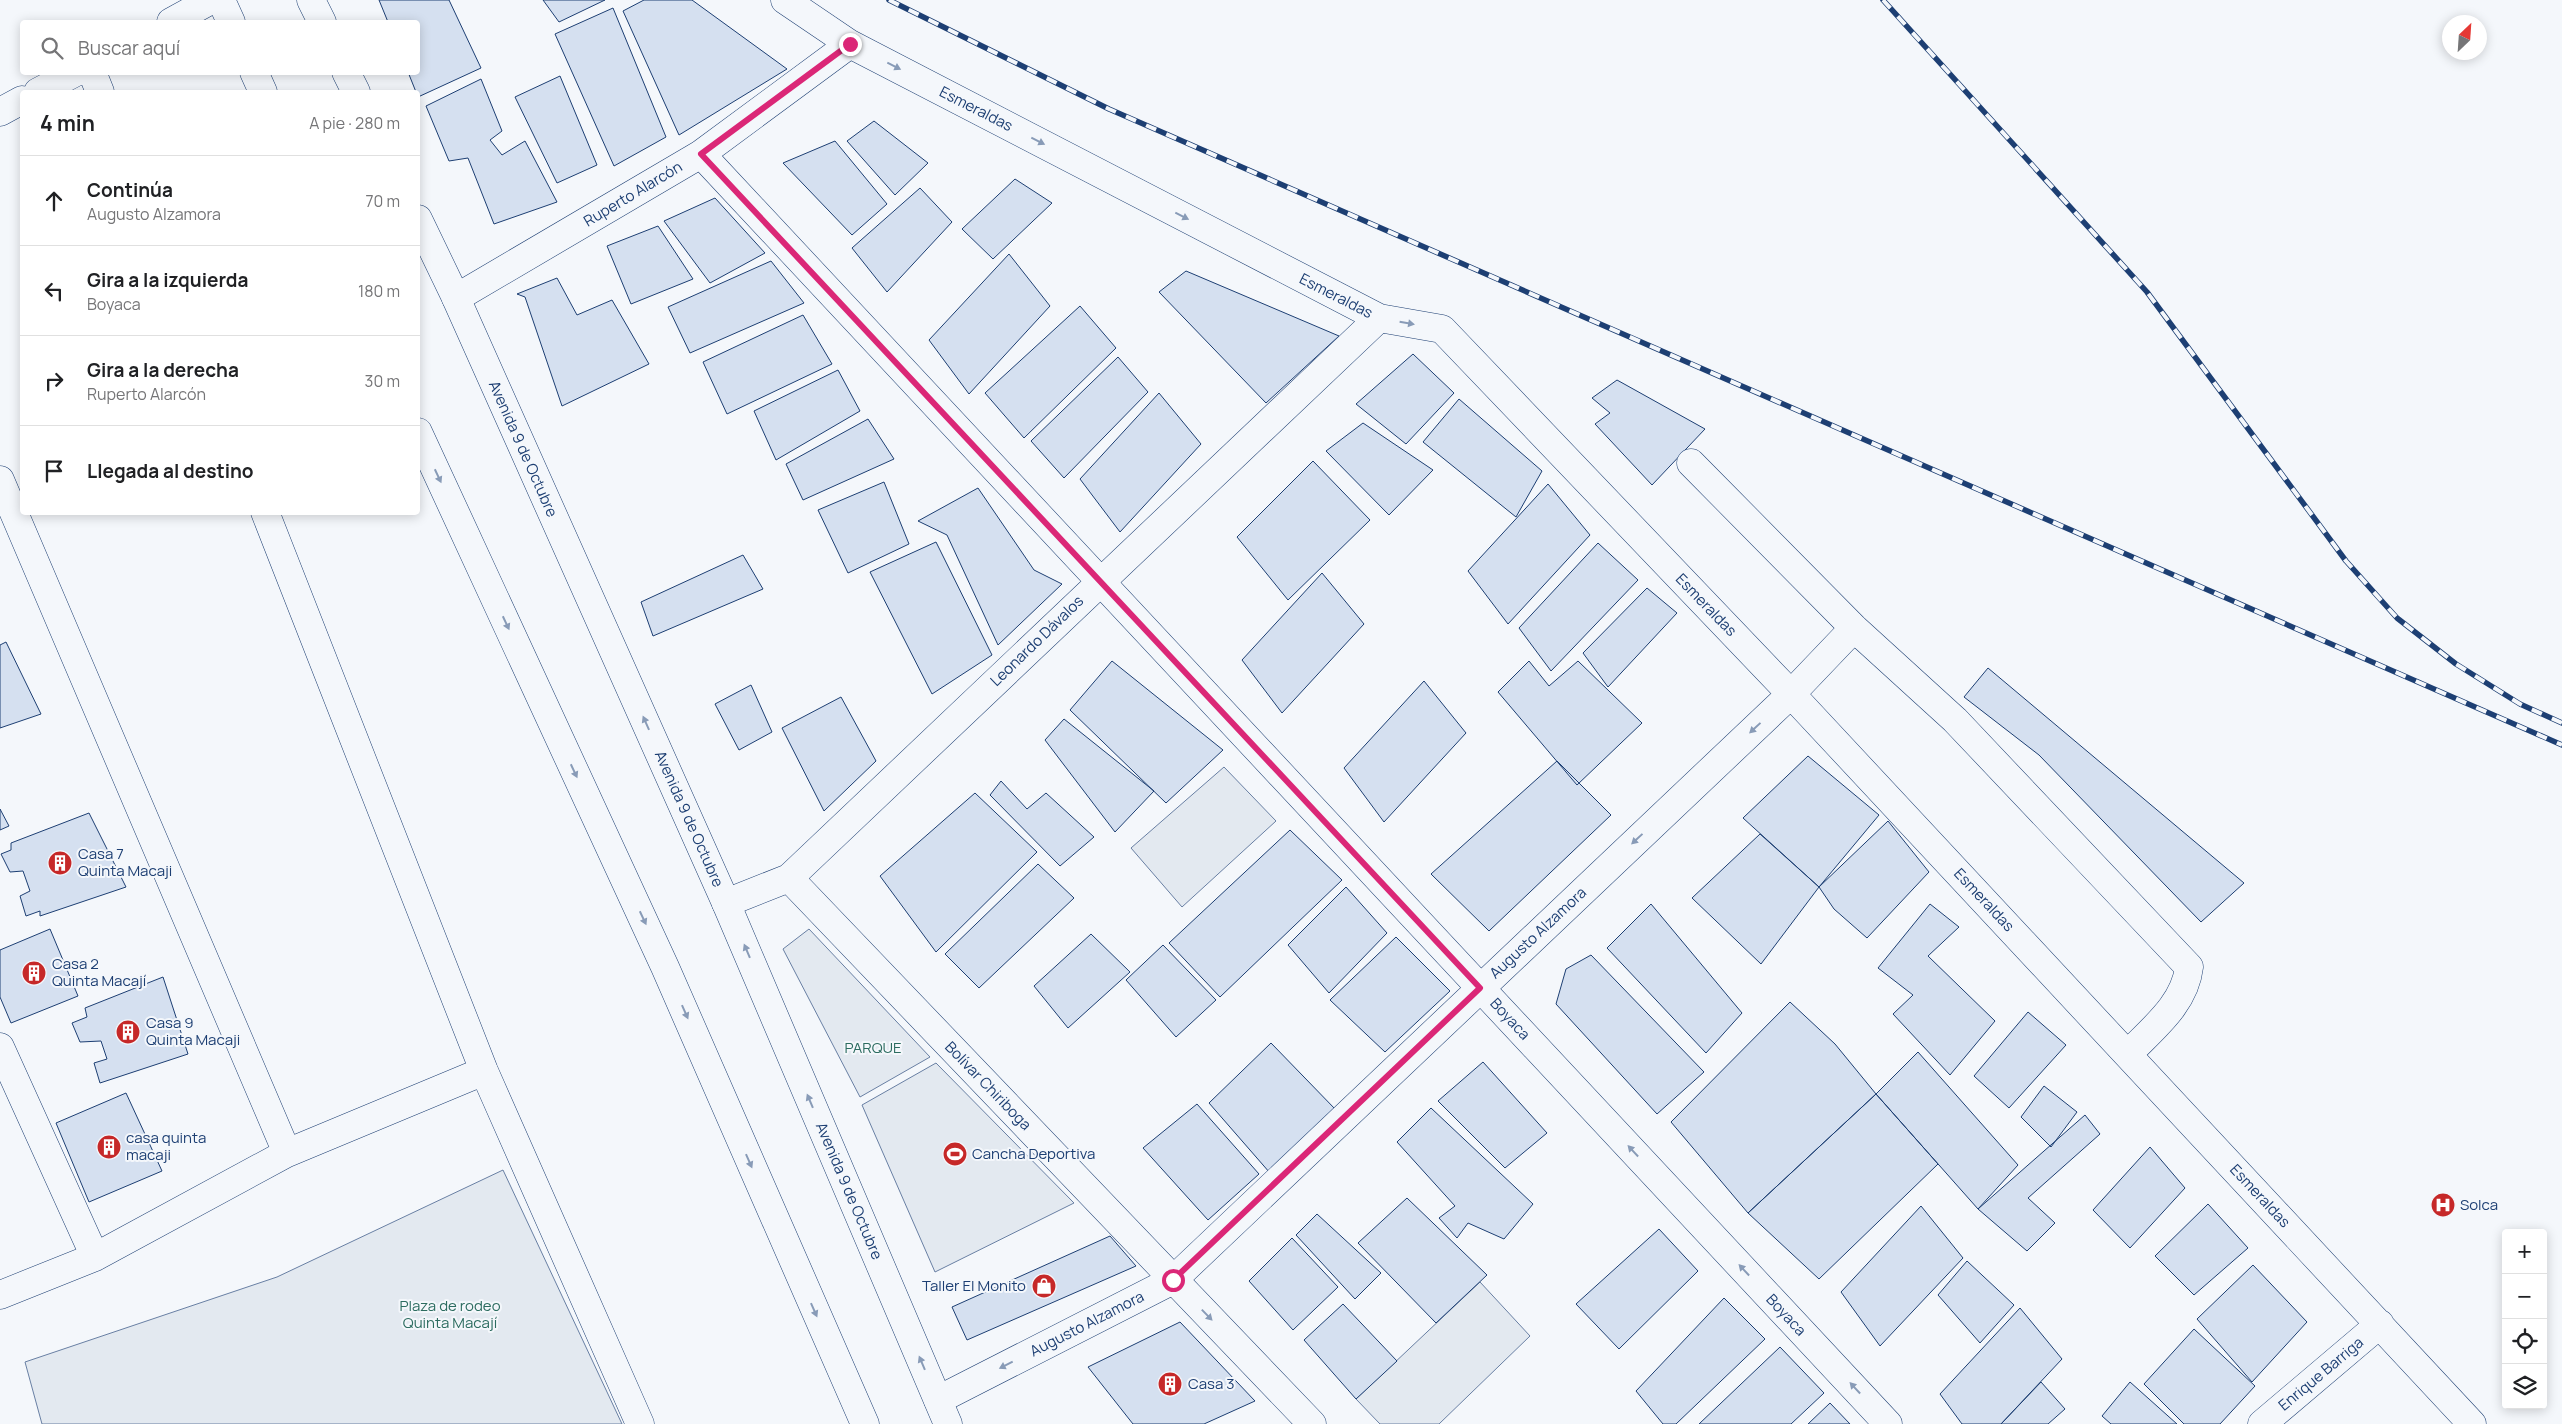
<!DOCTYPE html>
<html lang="es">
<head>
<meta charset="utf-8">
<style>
	body { margin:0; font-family:Manrope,sans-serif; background:#f2f2f2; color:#202124 }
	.controls { position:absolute; right:15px; bottom:15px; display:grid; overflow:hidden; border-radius:5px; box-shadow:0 2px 12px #0003 }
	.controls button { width:45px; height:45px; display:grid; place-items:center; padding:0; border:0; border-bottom:1px solid #e0e0e0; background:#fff; color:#202124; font:25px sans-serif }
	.compass { position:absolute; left:2442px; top:15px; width:45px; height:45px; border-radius:50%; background:#fff; box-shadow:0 2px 12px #0003; rotate:25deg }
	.stop { position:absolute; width:15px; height:15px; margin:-11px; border:4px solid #db2777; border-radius:50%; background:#fff }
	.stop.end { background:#db2777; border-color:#fff; box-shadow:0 1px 5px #0008 }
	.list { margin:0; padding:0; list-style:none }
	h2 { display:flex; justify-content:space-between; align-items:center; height:65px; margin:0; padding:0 20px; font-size:21px }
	h2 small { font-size:16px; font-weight:400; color:#757577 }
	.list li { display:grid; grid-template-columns:32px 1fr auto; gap:15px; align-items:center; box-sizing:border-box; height:90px; padding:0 20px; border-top:1px solid #e0e0e0 }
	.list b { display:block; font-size:19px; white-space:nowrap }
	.list p { margin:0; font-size:16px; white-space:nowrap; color:#757577 }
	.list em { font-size:16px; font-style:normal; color:#757577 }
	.icon { flex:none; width:28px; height:28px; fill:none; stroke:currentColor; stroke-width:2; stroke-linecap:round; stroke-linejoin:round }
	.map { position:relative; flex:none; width:2562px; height:1424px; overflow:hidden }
	.search { position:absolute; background:#fff; box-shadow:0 2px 12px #0003; left:20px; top:20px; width:400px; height:55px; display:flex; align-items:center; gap:12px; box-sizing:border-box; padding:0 18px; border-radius:5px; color:#757577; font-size:19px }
	.panel { position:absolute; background:#fff; box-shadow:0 2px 12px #0003; left:20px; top:90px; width:400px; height:425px; border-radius:5px }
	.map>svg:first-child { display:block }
	.green { fill:#e3e9f0; stroke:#687fa3 }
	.building { fill:#d5e0f0; stroke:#1d3f73 }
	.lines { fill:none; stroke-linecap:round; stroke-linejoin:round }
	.minor-casing { stroke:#1d3f73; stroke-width:29 }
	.major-casing { stroke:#1d3f73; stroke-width:29 }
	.minor { stroke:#f4f7fb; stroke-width:28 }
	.major { stroke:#f4f7fb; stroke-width:28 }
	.rail-casing { stroke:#1d3f73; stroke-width:5.5 }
	.rail { stroke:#f4f7fb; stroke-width:4; stroke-dasharray:11; stroke-linecap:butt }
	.oneway { fill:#889bb7 }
	.route { stroke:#db2777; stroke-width:6 }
	.labels { text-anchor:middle; stroke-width:4; stroke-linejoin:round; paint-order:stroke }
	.street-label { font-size:15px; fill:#1d3f73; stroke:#f4f7fb }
	.poi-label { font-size:15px; fill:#1d3f73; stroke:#f4f7fb; text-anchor:start }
	.park-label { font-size:15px; fill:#2c6c60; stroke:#f4f7fb }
</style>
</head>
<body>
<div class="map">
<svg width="2562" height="1424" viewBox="0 0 2562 1424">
	<rect width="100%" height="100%" fill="#f4f7fb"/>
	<path class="green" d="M1224,767l52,54 -94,86 -51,-59z
		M809,929l121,128 -70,40 -77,-148z
		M936,1063l138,140 -139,69 -73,-167z
		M503,1170l119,254h-580l-17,-62 252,-85z
		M1480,1282l50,54 -91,88h-59l-24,-25z"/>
	<path class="building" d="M379,0h70l32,68 -63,29 -10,-25h10v-50h-30z
		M543,0h62l-46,22z
		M644,0h48l95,69 -108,66 -56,-124z
		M613,8l53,129 -52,29 -59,-132z
		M560,76l37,89 -40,18 -42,-86z
		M481,79l21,52 -12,9 12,15 23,-14 32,61 -63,22 -26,-66 -19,3 -23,-55z
		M874,121l54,42 -33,32 -48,-54z
		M835,141l52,63 -35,31 -69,-72z
		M1015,179l37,24 -59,56 -31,-30z
		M920,188l32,34 -65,70 -35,-44z
		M715,198l50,55 -55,30 -46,-62z
		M658,226l35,53 -62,25 -24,-58z
		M1009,254l41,52 -81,88 -40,-54z
		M771,261l33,42 -114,50 -22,-46z
		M1186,271l153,65 -73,67 -107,-111z
		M557,278l20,37 35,-15 37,64 -87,42 -37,-109 -8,-3z
		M1080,306l36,42 -92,90 -39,-45z
		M803,315l29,49 -105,50 -24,-52z
		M1413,354l41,39 -48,51 -50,-40z
		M1118,357l30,35 -84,86 -33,-37z
		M838,370l22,41 -84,49 -22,-49z
		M1617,380l88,49 -53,56 -57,-61 15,-11 -18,-15z
		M1159,393l42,51 -81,88 -40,-53z
		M1459,399l83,72 -26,46 -93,-75z
		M868,419l26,40 -91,41 -17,-36z
		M1363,423l70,47 -44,45 -63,-64z
		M1313,461l57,59 -82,80 -51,-63z
		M884,482l25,62 -61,29 -30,-63z
		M1548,484l42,51 -82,89 -40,-53z
		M978,488l56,82 28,14 -64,61 -51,-110 -29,-14z
		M936,542l56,113 -60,39 -62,-122z
		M1598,543l40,37 -87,91 -32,-43z
		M743,555l20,34 -110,47 -12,-34z
		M1322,573l42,51 -82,89 -40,-53z
		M1647,588l30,25 -69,74 -25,-34z
		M6,642l35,72 -41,14v-83z
		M1112,661l111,89 -57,53 -96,-93z
		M1529,661l20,25 29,-25 64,62 -65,62 -79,-93z
		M1988,668l256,215 -43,39 -162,-167 -75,-58z
		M1424,681l42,52 -82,89 -40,-54z
		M751,685l21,47 -33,18 -24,-46z
		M841,697l35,64 -52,50 -42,-83z
		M1064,719l90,72 -39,41 -70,-92z
		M1808,756l71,59 -60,72 -76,-69z
		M1557,761l54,54 -122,116 -58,-57z
		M1001,781l26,28 19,-16 48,44 -34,29 -70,-71z
		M975,793l62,59 -101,100 -56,-76z
		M0,809l9,17 -9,4z
		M89,813l37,74 -86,29v-5l-14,5 -6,-20 10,-5 -7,-20 -13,1 -9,-18 10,-4v-7z
		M1888,821l41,51 -62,66 -33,-29 -15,-22z
		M1290,830l52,50 -122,117 -51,-54z
		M1760,834l59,53 -58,77 -69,-66z
		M1038,864l36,34 -95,90 -34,-34z
		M1346,887l41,46 -58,60 -41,-48z
		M1651,904l91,109 -36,40 -99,-105z
		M1930,904l29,23 -31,29 67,65 -45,54 -57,-61 20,-19 -35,-27z
		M50,929l28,67 -67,27 -11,-26v-47z
		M1091,934l39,38 -62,56 -34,-42z
		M1396,937l54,54 -65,61 -55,-52z
		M1163,945l53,55 -40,37 -50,-57z
		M1591,955l113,117 -47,42 -101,-110 10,-35z
		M163,977l25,77 -88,29 -6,-20 13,-4 -6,-18 -21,1 -8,-19 15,-6 -2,-9z
		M1790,1002l45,42 41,50 -128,119 -77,-91z
		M2028,1012l38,33 -57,63 -35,-32z
		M1271,1043l65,67 -66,63 -61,-70z
		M1918,1052l100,113 -40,44 -102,-115z
		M1483,1062l64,71 -42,35 -67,-67z
		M2044,1086l33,26 -26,35 -30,-30z
		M126,1093l36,78 -73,31 -33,-79z
		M1876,1094l62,70 -119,115 -71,-66z
		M1197,1104l62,70 -51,46 -65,-72z
		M1431,1108l102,96 -29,35 -36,-16 -11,15 -18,-20 16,-12 -58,-64z
		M2085,1115l15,19 -72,64 27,25 -28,28 -49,-42z
		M2150,1147l35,41 -55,60 -37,-38z
		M1407,1198l80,77 -51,48 -78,-80z
		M2208,1204l40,44 -54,47 -39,-39z
		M1921,1206l42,52 -83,88 -39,-54z
		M1317,1214l64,59 -26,26 -59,-64z
		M1659,1229l39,42 -79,78 -43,-45z
		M1110,1236l26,30 -169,74 -15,-33z
		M1292,1238l46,49 -45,43 -44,-49z
		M1967,1261l47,44 -34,38 -42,-48z
		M2253,1265l54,57 -55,60 -55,-63z
		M1724,1298l41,41 -89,85h-13l-27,-33z
		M1343,1304l54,57 -41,38 -52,-59z
		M2020,1308l42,51 -61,65h-39l-22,-30z
		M1180,1322l75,79 -51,23h-71l-45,-57z
		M2194,1329l61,57 -35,38h-36l-40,-40z
		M1780,1347l44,46 -33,31h-92z
		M2041,1382l24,27 -17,15h-47z
		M2130,1382l47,42h-66l-9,-8z
		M1830,1403l20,21h-42z"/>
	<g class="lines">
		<defs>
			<path id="minor" d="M785,0l65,44 529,274 63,11 349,365 681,730
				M171,22l40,-22
				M92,72l8,20
				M38,92l38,-20
				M0,112l22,-12
				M701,154l1187,1270
				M456,298l245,-144 149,-110
				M1691,463l163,165 101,92 234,247c-4,37 -37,62 -61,87
				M0,480l287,673
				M265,512l219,559 156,353
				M789,878l523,546
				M726,903l63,-25 590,-560
				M0,1047l95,210
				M0,1295l95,-38 192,-104 197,-82
				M938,1400l235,-120 618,-586 63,-66
				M2262,1424l118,-100"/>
			<path id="major" d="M221,0l10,22
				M311,0l11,22
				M254,72l9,20
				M346,72l10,20
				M418,219l38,79 270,605 222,521
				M418,432l247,535 200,457"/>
		</defs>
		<use href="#minor" class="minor-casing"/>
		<use href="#major" class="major-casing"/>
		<use href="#minor" class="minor"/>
		<use href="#major" class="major"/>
		<defs>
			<path id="rail" d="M889,0l220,109 1453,636
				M1883,0l264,292 199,269 51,57 59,46 64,40 42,19"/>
		</defs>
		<use href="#rail" class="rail-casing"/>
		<use href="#rail" class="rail"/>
	</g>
	<defs><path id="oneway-solid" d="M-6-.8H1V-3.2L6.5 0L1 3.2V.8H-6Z" transform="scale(1.25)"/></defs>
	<g class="oneway">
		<use href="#oneway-solid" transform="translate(894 66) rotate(27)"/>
		<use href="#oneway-solid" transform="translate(1038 141) rotate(27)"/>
		<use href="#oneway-solid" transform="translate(1182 216) rotate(27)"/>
		<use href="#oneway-solid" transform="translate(1407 323) rotate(10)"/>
		<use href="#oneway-solid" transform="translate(438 476) rotate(65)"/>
		<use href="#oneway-solid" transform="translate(506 623) rotate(65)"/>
		<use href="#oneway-solid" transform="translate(646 723) rotate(-114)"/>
		<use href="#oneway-solid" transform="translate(1755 728) rotate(137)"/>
		<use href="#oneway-solid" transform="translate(574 771) rotate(65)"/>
		<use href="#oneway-solid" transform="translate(1637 839) rotate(137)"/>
		<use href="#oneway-solid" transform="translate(643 918) rotate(65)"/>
		<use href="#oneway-solid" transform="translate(747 951) rotate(-113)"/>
		<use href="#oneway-solid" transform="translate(685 1012) rotate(66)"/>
		<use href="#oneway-solid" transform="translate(810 1101) rotate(-113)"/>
		<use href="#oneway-solid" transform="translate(1633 1151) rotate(-133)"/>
		<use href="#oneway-solid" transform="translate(749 1161) rotate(66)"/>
		<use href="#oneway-solid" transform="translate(1744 1270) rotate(-133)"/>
		<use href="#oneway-solid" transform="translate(814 1310) rotate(66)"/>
		<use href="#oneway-solid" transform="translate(1207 1315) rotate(46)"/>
		<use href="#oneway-solid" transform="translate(922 1363) rotate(-113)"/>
		<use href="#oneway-solid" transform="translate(1006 1365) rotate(153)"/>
		<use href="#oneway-solid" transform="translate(1855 1388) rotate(-133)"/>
	</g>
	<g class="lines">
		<path class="route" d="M850,44l-149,110 779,834 -307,292"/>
	</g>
	<defs>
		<symbol id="building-disc" viewBox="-11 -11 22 22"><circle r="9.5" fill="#c62828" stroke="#f4f7fb"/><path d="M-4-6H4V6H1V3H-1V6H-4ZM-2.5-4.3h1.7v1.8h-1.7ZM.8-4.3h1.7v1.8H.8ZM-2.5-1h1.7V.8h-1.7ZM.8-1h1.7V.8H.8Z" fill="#fff"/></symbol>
		<symbol id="stadium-disc" viewBox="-11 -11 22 22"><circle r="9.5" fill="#c62828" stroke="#f4f7fb"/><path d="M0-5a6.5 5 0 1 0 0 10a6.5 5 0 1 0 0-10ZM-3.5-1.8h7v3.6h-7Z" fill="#fff"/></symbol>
		<symbol id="hospital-disc" viewBox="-11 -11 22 22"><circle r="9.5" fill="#c62828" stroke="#f4f7fb"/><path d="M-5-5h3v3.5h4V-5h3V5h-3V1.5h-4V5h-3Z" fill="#fff"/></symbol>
		<symbol id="shop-disc" viewBox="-11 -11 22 22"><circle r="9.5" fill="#c62828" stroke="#f4f7fb"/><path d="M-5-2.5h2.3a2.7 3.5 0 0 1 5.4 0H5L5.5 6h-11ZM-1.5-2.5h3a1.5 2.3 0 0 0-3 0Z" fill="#fff"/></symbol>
	</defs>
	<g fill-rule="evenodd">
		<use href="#building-disc" x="46" y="849" width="28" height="28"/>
		<use href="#building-disc" x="20" y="959" width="28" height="28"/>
		<use href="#building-disc" x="114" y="1018" width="28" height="28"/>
		<use href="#building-disc" x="95" y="1133" width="28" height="28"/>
		<use href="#stadium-disc" x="941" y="1140" width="28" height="28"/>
		<use href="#hospital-disc" x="2429" y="1191" width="28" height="28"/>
		<use href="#shop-disc" x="1030" y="1272" width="28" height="28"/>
		<use href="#building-disc" x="1156" y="1370" width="28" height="28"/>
	</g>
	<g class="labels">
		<g class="street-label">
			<text transform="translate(976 109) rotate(27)" y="5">Esmeraldas</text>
			<text transform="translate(633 194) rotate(-31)" y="5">Ruperto Alarcón</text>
			<text transform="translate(1336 296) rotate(27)" y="5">Esmeraldas</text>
			<text transform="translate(523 449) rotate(66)" y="5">Avenida 9 de Octubre</text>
			<text transform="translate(1706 605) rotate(46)" y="5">Esmeraldas</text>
			<text transform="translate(1037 641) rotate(-44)" y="5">Leonardo Dávalos</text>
			<text transform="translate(689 819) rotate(66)" y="5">Avenida 9 de Octubre</text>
			<text transform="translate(1984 900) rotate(47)" y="5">Esmeraldas</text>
			<text transform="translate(1538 933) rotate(-43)" y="5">Augusto Alzamora</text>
			<text transform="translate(1510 1019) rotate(47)" y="5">Boyaca</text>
			<text transform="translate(988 1086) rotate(46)" y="5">Bolívar Chiriboga</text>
			<text transform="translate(849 1191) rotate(67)" y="5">Avenida 9 de Octubre</text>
			<text transform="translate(2260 1196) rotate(47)" y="5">Esmeraldas</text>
			<text transform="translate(1786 1315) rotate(47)" y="5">Boyaca</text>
			<text transform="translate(1087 1324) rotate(-27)" y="5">Augusto Alzamora</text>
			<text transform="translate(2321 1374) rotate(-40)" y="5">Enrique Barriga</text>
		</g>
		<g class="poi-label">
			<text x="78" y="859">Casa 7<tspan x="78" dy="17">Quinta Macaji</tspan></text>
			<text x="52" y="969">Casa 2<tspan x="52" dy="17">Quinta Macají</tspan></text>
			<text x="146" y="1028">Casa 9<tspan x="146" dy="17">Quinta Macaji</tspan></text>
			<text x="126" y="1143">casa quinta<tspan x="126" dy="17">macaji</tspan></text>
			<text x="972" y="1159">Cancha Deportiva</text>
			<text x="2460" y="1210">Solca</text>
			<text x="1026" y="1291" text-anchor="end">Taller El Monito</text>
			<text x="1188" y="1389">Casa 3</text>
		</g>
		<g class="park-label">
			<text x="873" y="1053">PARQUE</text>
			<text x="450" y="1311">Plaza de rodeo<tspan x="450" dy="17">Quinta Macají</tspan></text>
		</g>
	</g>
</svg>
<div class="controls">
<button>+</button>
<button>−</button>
<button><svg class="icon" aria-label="locate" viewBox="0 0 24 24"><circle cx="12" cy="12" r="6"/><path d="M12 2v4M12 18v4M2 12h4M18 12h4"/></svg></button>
<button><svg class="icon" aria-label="layers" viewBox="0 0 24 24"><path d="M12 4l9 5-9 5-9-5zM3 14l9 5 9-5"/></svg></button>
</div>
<svg class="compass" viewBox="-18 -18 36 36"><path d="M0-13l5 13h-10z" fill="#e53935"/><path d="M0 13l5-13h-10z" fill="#757577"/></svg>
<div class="stop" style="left:1173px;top:1280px"></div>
<div class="stop end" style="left:850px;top:44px"></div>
<div class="search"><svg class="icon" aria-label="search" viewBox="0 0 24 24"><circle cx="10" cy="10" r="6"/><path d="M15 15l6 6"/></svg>Buscar aquí</div>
<section class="panel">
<h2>4 min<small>A pie · 280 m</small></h2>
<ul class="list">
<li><svg class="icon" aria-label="ahead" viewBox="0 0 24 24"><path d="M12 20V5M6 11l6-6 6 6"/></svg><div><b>Continúa</b><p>Augusto Alzamora</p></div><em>70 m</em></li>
<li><svg class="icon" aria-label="left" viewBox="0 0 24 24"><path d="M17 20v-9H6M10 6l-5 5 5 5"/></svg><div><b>Gira a la izquierda</b><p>Boyaca</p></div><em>180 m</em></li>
<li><svg class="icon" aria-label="right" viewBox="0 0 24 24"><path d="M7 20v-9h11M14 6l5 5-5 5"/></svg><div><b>Gira a la derecha</b><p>Ruperto Alarcón</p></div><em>30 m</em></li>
<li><svg class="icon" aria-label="arrive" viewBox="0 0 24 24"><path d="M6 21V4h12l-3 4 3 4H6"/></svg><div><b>Llegada al destino</b></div></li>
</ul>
</section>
</div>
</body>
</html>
